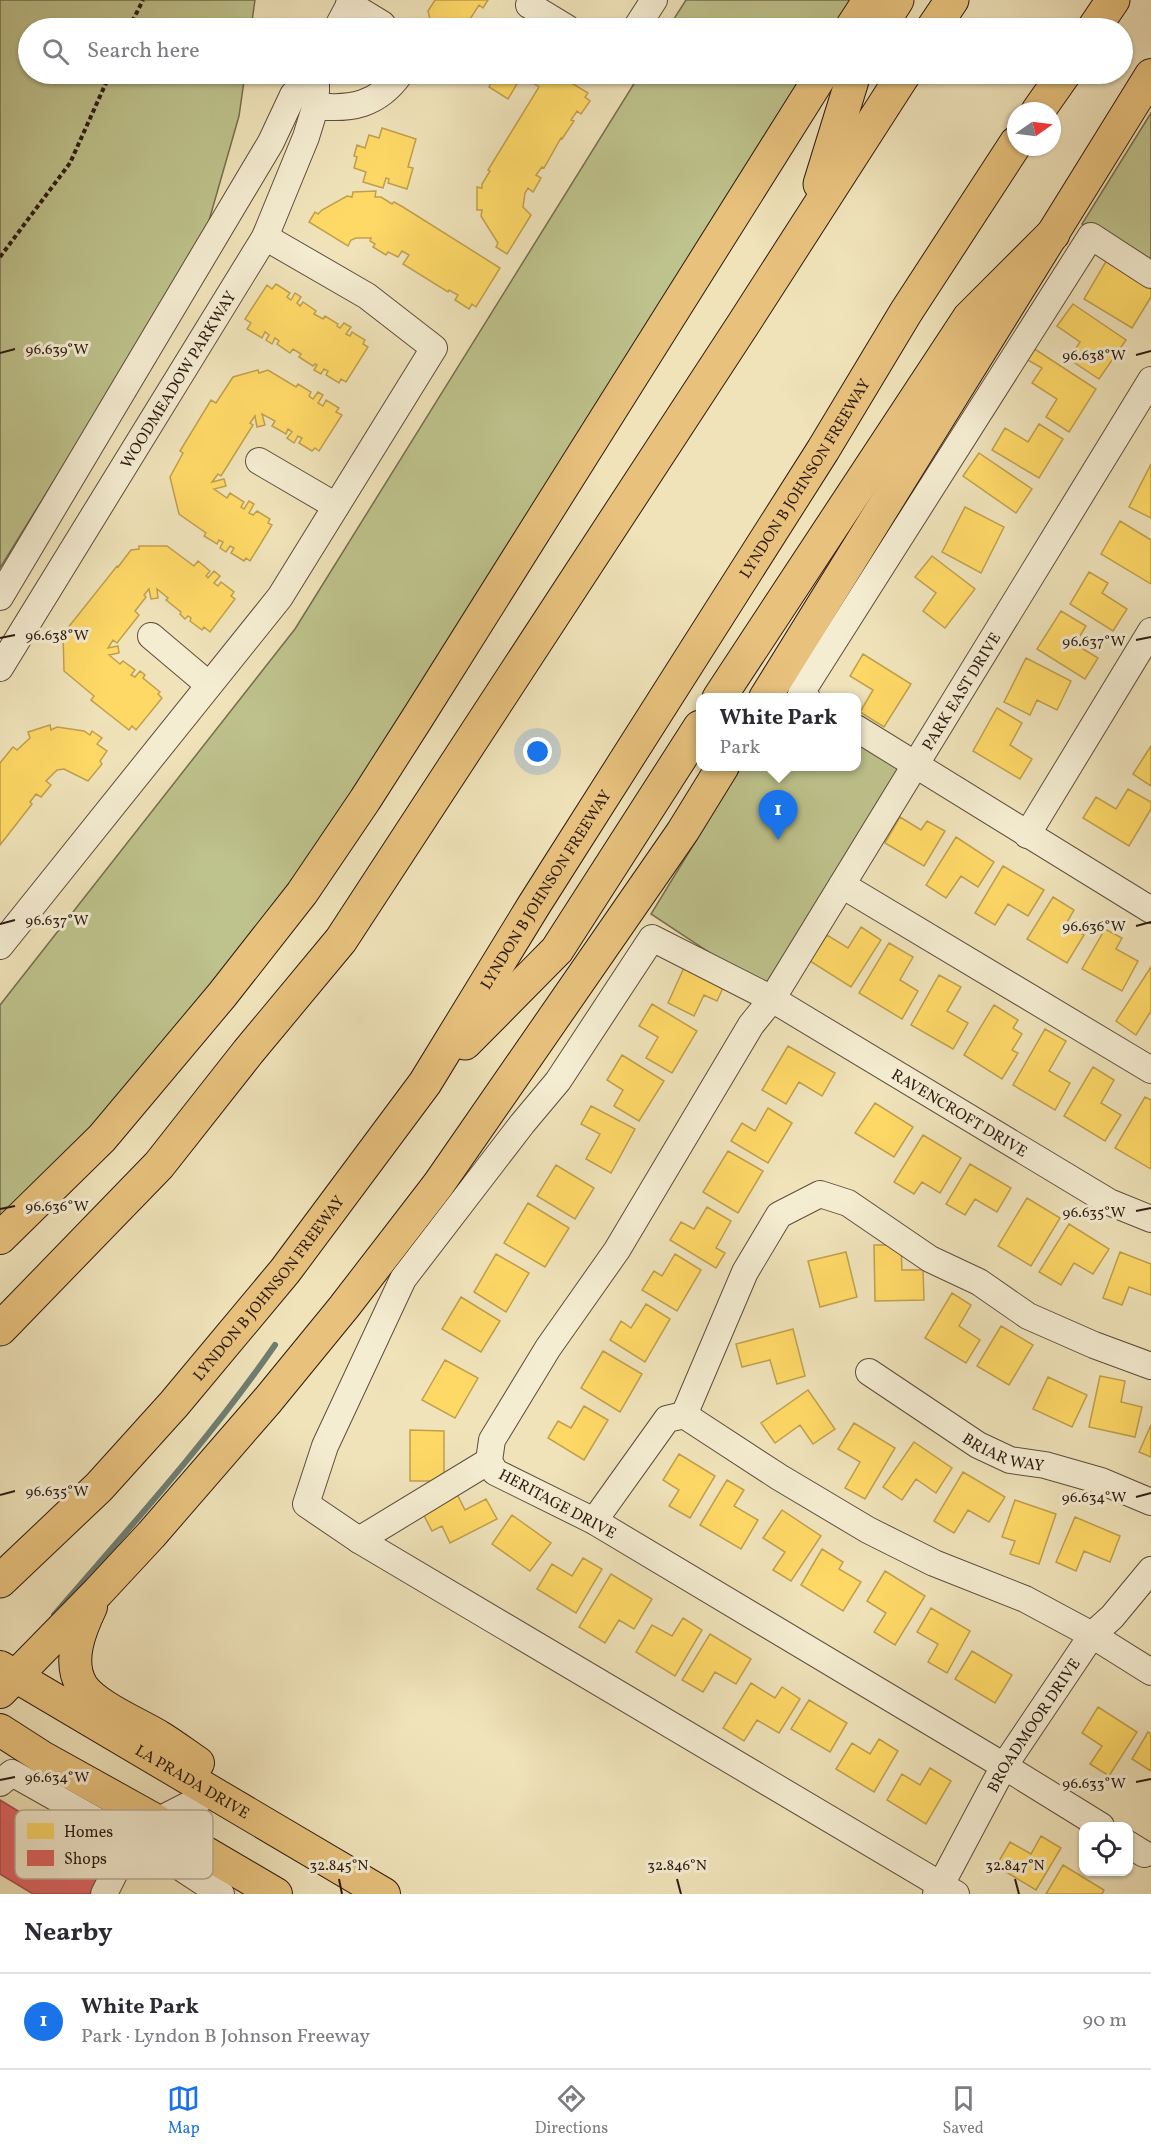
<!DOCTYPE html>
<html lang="en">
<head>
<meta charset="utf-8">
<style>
	body { margin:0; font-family:Vollkorn,serif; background:#f2f2f3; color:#2b2b33 }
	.controls { position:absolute; right:18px; bottom:18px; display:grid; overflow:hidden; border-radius:12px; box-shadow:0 2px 4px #0004 }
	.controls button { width:54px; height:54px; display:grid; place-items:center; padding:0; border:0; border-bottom:2px solid #e1e1e2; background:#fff; color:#2b2b33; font:30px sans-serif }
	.compass { position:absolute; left:1007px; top:102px; width:54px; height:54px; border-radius:50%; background:#fff; box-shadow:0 2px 4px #0004; rotate:76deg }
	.you { position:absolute; left:538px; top:752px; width:21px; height:21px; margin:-15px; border:4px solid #fff; border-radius:50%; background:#1a73e8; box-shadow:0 0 0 9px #1a73e833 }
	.badge { display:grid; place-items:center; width:39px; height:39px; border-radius:50%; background:#1a73e8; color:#fff; font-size:20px; font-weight:700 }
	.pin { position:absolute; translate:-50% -50px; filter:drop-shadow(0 2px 3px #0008) }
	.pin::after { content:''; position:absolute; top:32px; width:21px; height:18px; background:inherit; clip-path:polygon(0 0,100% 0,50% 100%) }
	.popup { position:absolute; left:696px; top:693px; width:165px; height:78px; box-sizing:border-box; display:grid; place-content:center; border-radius:12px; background:#fff; filter:drop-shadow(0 2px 4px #0005); font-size:20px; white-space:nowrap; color:#7c7c81 }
	.popup b { font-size:22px; color:#2b2b33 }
	.popup::after { content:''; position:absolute; left:50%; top:100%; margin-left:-12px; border:12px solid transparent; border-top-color:#fff }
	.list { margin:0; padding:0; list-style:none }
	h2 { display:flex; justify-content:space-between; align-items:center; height:78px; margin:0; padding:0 24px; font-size:26px }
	h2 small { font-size:20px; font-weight:400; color:#7c7c81 }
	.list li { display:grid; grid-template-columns:39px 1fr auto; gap:18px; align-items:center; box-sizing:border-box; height:96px; padding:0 24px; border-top:2px solid #e1e1e2 }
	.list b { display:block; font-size:22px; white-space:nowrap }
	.list p { margin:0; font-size:20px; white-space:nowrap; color:#7c7c81 }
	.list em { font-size:20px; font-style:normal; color:#7c7c81 }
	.icon { flex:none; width:33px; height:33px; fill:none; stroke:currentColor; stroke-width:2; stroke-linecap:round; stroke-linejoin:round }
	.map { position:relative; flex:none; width:1151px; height:1894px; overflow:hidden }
	.search { position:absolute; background:#fff; box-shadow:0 2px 4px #0004; left:18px; right:18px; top:18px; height:66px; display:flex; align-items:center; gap:15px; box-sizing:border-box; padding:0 21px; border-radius:33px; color:#7c7c81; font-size:22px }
	.sheet { height:174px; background:#fff }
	nav { display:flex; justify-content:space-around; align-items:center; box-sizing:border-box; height:84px; border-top:2px solid #e1e1e2; background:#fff; font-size:16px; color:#7c7c81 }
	nav a { display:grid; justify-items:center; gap:3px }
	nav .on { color:#1a73e8 }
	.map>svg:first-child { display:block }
	.green { fill:#bec28c; stroke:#766e4f; stroke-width:1.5 }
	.homes { fill:#ffd966; stroke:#c0a04d; stroke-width:1.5 }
	.shops { fill:#e06666; stroke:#aa504d; stroke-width:1.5 }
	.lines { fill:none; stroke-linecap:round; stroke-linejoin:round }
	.stream { stroke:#6e7d71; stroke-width:6 }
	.minor-casing { stroke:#5e4d3c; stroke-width:28 }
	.major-casing { stroke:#2d1b12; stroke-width:34 }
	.highway-casing { stroke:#2d1b12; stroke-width:35 }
	.path { stroke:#2d1b12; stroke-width:4; stroke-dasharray:4.5 3; stroke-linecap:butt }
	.minor { stroke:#f5edd2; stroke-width:26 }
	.major { stroke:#e8c27d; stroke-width:32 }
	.highway { stroke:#e8c27d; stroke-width:33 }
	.ticks { fill:none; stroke:#2d1b12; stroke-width:2 }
	.labels { text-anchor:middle; stroke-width:6; stroke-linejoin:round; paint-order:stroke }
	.street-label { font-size:16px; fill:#2d1b12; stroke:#f5edd2 }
	.key { fill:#f5edd2; stroke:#b9ae98; stroke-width:1.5 }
	.key-label { font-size:16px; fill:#2d1b12 }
	.ticks-label { font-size:15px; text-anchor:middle; fill:#2d1b12; stroke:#f5edd2; stroke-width:6; stroke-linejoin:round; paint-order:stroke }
</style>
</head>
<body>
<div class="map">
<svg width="1151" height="1894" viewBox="0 0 1151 1894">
	<rect width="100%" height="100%" fill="#f0e3ba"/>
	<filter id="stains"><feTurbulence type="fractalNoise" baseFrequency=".00333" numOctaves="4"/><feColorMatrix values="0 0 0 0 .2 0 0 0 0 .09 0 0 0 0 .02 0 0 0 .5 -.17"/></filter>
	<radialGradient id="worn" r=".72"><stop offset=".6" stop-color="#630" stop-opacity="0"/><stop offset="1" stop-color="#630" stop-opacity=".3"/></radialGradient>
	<path class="green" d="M0,0h255l-4,28h-223v46h217l-6,42 -35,122 -204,330z
		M686,0h186l-17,28h-187z
		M640,74h187l-486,783 -341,371v-223l295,-376z
		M1151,113v154l-69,-43z
		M856,734l49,32 -136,226 -118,-78 90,-147 115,-1z"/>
	<path class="homes" d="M435,0h53l-5,8 -4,-3 -9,14 2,5 7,4h-47l-4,-17z
		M466,74h57l-15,25 -19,-12 2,-4 -13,-8 -3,4z
		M539,74l6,3 2,-3h10l31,19 -3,4 5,4 -9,13 -4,-3 -6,9 3,1 -12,18 -1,-1 -17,30 -2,-1 -6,8 5,3 -8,14 -5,-4 -3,5 -2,14 8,8 -24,39 -11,-7 2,-4 -17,-27 1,-6h-5v-23l5,1v-4l8,-13 -2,-1 51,-83 -6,-4z
		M382,128l34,11 -8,28 5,1 -6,21 -19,-6 1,-4 -3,-1 -3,10 -20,-6 3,-10 -12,-4 3,-11 -3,-1 3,-11 8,3 4,-13 10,3z
		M376,191l-1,6h6l11,7 2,-2 9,5 97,61 -24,39 -4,-3 -3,5 -14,-9 3,-5 -9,-5 -1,2 -45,-28 6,-9 -7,-4 -4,6 -10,-5 -2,3 -13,-8 2,-3 -5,-3 1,-3h-15l-5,2 -3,6 -39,-24 6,-10 3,2 4,-4 25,-14 5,1 1,-5z
		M1108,258l43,26v13l-19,31 -48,-29z
		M276,284l14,9 -3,4 4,3 4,-7 6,4 -4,6 3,3 3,-4 13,9 -2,3 9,5 2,-3 13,8 -1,2 3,2 4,-5 7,4 -5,7 4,2 2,-4 13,8 -2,4 5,3 -22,35 -5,-3 -2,4 -13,-8 2,-4 -4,-2 -3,5 -7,-4 3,-5 -2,-1 -2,2 -14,-9 2,-3 -8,-5 -3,4 -13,-9 2,-3 -4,-3 -3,6 -6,-4 3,-5 -4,-3 -3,6 -15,-9 4,-6 -6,-4 22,-34 5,4z
		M1073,304l53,36 -27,39 -30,-20 11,-17 -23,-16z
		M1033,348l63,41 -27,43 -23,-15 11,-18 -25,-16 10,-15 -16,-9z
		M258,370l1,3 9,-3 28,17 2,-3 13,8 -2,4 4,3 5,-7 5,3 -5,8 5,3 3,-6 13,8 -3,4 6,3 -23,36 -4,-3 -3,3 -13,-8 3,-5 -4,-2 -4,7 -7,-5 5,-6 -4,-3 -2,5 -14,-8 3,-5 -13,-7 3,11 -8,2 -2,-11 -5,7 3,2 -32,51 -3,-2 -6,8 12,-3 2,7 -12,3 13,9 3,-5 14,9 -3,5 3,2 5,-8 5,3 -5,9 4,2 4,-4 13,8 -2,4 4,2 -22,36 -4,-3 -2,3 -13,-8 3,-5 -4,-2 -4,6 -6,-4 3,-6 -4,-2 -2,4 -13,-8 2,-3 -27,-19 -9,-37 13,-24 -3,-2 31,-51 5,3 17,-26z
		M1039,424l24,15 -24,39 -47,-28 13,-22 23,14z
		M979,453l53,36 -16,24 -53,-37z
		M1151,464v54l-22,-11z
		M965,507l39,20 -23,46 -39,-21z
		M1120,521l31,19v44l-50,-30z
		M139,546h28l27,20 4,-5 12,10 -4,5 2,2 6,-7 6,5 -6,7 4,3 3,-4 13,10 -3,4 4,3 -25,33 -6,-5 -2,3 -12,-9 1,-3 -3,-2 -3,3 -5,-5 1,-2 -15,-12 2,-2 -11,-9 1,9 -7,1 -2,-10 -5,6 2,2 -11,14 4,4 -22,28 -4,-3 -5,8 10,-2 1,7 -10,2 11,9 3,-3 12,9 -4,5 4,2 5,-6 5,4 -2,3 17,14 -2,2 4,4 -26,32 -4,-4 -3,4 -38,-30 3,-4 -30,-25 -1,-37 54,-68 1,1 13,-17 8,-1z
		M932,556l43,33 -30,39 -22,-17 13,-18 -21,-16z
		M1089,572l19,11 -6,10 25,16 -14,22 -43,-27z
		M1061,611l25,15 -11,18 23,14 -13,21 -48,-30z
		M863,654l48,30 -27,43 -24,-15 13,-22 -23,-14z
		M1026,658l45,23 -14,29 -20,-10 -7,15 -26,-13z
		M997,708l25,15 -12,22 22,14 -12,20 -47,-28z
		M50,725l1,5 6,-3 27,4 6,4 2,-4 10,7 -5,6 10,7 -7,10 2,3 -14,17 -24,-12 -7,1 -11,11 5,4 -10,12 -5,-3 -6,8 2,2 -32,41v-82l13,-16 4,3 13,-12 -2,-6z
		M1151,746v40l-18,-12z
		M1128,789l23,13v7l-22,37 -46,-28 13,-21 20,12z
		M900,817l21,13 6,-9 18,10 -21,35 -39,-23z
		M956,837l38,25 -16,25 -17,-11 -15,22 -20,-13z
		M1003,866l41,24 -16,26 -20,-12 -13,21 -20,-12z
		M1053,897l21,13 -8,14 18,11 -17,28 -40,-24z
		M861,927l20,13 -30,47 -41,-26 17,-26 21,13z
		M1105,929l17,9 -6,11 22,12 -16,30 -40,-22z
		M889,943l24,14 -13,23 18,11 -16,28 -43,-26z
		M687,961l40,18 -10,22 -13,-6 -10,21 -26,-13z
		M1151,967v44l-15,24 -20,-14z
		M939,975l22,12 -14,24 21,12 -15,26 -42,-24z
		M652,1004l45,27 -25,42 -26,-15 12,-21 -19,-11z
		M994,1005l24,15 -5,8 9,6 -10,16 6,3 -16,26 -38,-24z
		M1045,1029l21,12 -17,30 21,12 -15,27 -42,-25z
		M788,1046l47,27 -13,23 -23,-14 -13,22 -24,-14z
		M622,1055l42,26 -25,40 -25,-15 9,-16 -16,-10z
		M1093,1067l21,13 -13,23 20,12 -16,26 -41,-25z
		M1145,1097l6,3v69l-36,-21z
		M875,1103l38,24 -19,30 -39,-24z
		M591,1106l44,23 -24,44 -25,-14 14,-25 -19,-10z
		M768,1108l24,15 -24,40 -37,-22 11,-18 13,8z
		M923,1135l38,23 -21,35 -18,-11 -8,12 -20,-12z
		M728,1151l35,20 -25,42 -35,-21z
		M970,1164l41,24 -14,24 -22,-13 -10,16 -19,-11z
		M556,1165l38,23 -19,31 -38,-23z
		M1027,1198l33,20 -29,48 -33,-20z
		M528,1203l41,25 -24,39 -41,-24z
		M707,1207l24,14 -15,27 9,5 -9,15 -46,-28 11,-18 13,7z
		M1069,1224l40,25 -16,25 -19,-11 -13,22 -22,-13z
		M874,1245h27l1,25h21l1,30 -49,1z
		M846,1252l11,45 -37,10 -12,-46z
		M1120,1252l31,12v31l-22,-8 -7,18 -19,-7z
		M496,1254l33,19 -23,39 -32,-20z
		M675,1254l26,16 -24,41 -35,-21 12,-19 8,5z
		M952,1293l19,12 -12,21 21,14 -14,23 -41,-25z
		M461,1297l39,24 -19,31 -39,-23z
		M646,1304l24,15 -25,43 -35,-22 11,-19 10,7z
		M1001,1326l32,19 -24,40 -32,-19z
		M793,1329l12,47 -28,8 -7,-24 -28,7 -6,-23z
		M603,1351l39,23 -22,38 -39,-24z
		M445,1360l33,18 -23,40 -33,-18z
		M1100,1376l25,5 -4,21 21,5 -7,30 -46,-10z
		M1048,1377l39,18 -15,32 -39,-18z
		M808,1390l27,39 -22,15 -13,-19 -25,18 -14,-20z
		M584,1406l24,14 -24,40 -36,-22 10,-17 13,7z
		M854,1423l41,25 -30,51 -20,-11 15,-26 -22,-13z
		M1151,1425v32l-12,-5z
		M410,1430l34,1v50h-34z
		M914,1442l38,26 -16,25 -20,-14 -14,21 -19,-13z
		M679,1454l36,22 -25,42 -21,-12 10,-16 -16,-10z
		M963,1472l42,25 -16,25 -21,-12 -14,23 -20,-12z
		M727,1480l17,10 -10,16 24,14 -17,29 -41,-24z
		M455,1490l10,20 21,-11 11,20 -47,24 -8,-17 -10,5 -12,-23z
		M1015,1500l41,14 -17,50 -29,-10 5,-13 -13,-4z
		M782,1510l39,26 -30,45 -18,-11 12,-18 -22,-14z
		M512,1515l39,28 -21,28 -38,-27z
		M1075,1517l45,19 -10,26 -26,-11 -8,20 -20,-9z
		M822,1549l21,13 -4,7 22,13 -18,29 -42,-26z
		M583,1558l19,11 -26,44 -39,-24 15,-25 20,12z
		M885,1571l40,25 -30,49 -21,-13 12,-19 -19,-12z
		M611,1574l41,25 -18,30 -15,-9 -14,23 -26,-16z
		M931,1608l39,23 -23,42 -19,-11 10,-18 -21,-12z
		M683,1618l19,12 -27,46 -39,-24 16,-27 20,11z
		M710,1634l41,25 -15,25 -21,-12 -12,20 -21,-12z
		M972,1651l40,24 -17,28 -40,-24z
		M751,1683l24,15 7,-11 18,12 -21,34 -22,-13 -13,21 -21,-13z
		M809,1700l38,23 -17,29 -39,-23z
		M1098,1707l39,25 -28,44 -19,-12 12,-18 -20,-13z
		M1148,1732l3,2v37l-19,-12z
		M879,1739l19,12 -24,41 -38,-23 16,-26 18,11z
		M930,1768l21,13 -25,43 -39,-24 15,-26 18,11z
		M1041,1836l20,12 -25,42 -40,-24 14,-24 21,12z
		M1063,1865l41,25 -2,4h-56z"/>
	<path class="shops" d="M0,1800l107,65 -17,29h-57l-33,-20z"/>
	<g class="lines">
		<path class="stream" d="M54,1615c76,-88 155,-175 221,-270"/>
		<defs>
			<g id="minor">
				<path d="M533,0l-4,5 38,23"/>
				<path d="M349,4l33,20 3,4"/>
				<path d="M337,28l15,-28"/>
				<path d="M636,28l18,-28"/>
				<path d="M315,106c36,4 63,-1 85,-32"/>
				<path d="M259,461l77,45"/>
				<path d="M0,597l271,-455 22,-47 20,-21"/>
				<path d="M151,636l58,49"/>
				<path id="s1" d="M0,668l265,-431 41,-100 8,-26 2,-20v-17"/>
				<path d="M807,698l-6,-5 290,-457 60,39"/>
				<path d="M856,728l295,182"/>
				<path d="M1027,835l124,-204"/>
				<path d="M842,885l309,185"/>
				<path d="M0,946l280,-349 154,-249 -67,-52 -102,-59"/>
				<path id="s2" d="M869,1372l109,73 32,15 35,5 56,16 50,21"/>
				<path d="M684,1415l61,-143 34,-57 41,-21 28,9 82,56 49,23 49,34 66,29 57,21"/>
				<path d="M594,1521l73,-102 17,-4 95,62 89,53 66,33 91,36 67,36 59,37"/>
				<path d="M359,1540l130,-79"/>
				<path d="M0,1783l12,-10 119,67"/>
				<path d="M157,1821l10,28 10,16 44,29"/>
				<path id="s3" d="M1101,1826l-97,-60 -410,-245 -99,-49 -6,-11 3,-21 56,-92 69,-98 134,-225 21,-26 379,-619"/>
				<path d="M1128,1844l16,10"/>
				<path d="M104,1894l27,-54 26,-19 55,-28"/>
				<path id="s4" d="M936,1894l68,-128 88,-131 20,-18 39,-47"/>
				<path id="s5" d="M956,1894l-597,-354 -53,-36 19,-58 78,-167 119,-155 36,-43 94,-143 120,61 337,203 42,17"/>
			</g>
			<g id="major">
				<path d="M851,28l18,-28"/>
				<path d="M765,698l386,-623"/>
				<path d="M0,1238l102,-100 120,-143 80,-102 63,-93 53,-83 404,-643"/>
				<path d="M91,1607c-11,23 -24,55 -9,79 13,20 57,38 78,51 13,8 25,17 38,26"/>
				<path id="s6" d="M0,1667l384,227"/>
				<path d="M0,1692l98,-100 53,-57 117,-135 76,-93 94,-122 245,-354 40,-65"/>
				<path d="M0,1730l42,27 115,64 39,26 80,47"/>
			</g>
			<g id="highway">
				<path d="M879,28l18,-28"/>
				<path d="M933,28l19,-28"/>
				<path d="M1094,28l19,-28"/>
				<path d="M1038,111l26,-37"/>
				<path d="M820,184l34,-110"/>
				<path d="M719,698l250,-380 84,-84"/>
				<path d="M465,1043l92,-93 143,-223"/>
				<path d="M0,1329l159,-164 89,-113 93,-112 403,-617 160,-249"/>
				<path id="s7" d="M0,1581l99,-94 75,-83 111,-133 140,-188 109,-178 289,-455 83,-138 110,-169"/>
			</g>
		</defs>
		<use href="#minor" class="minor-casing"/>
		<use href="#major" class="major-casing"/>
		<use href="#highway" class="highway-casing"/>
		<path class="path" d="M129,28l14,-28
			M0,257l70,-94 40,-89"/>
		<use href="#minor" class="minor"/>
		<use href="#major" class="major"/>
		<use href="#highway" class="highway"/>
	</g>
	<path class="ticks" d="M0,353l15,-4M1136,355l15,-4M0,638l15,-3M1136,640l15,-3M0,924l15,-4M1136,926l15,-4M0,1209l15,-3M1136,1211l15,-3M0,1495l15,-4M1136,1497l15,-4M0,1780l15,-3M1136,1782l15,-3M339,1879l3,15M677,1879l4,15M1015,1879l4,15"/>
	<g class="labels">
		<g class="street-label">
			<text dy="6" stroke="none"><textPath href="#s1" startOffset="339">WOODMEADOW PARKWAY</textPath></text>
			<text dy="6" stroke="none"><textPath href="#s7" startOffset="1370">LYNDON B JOHNSON FREEWAY</textPath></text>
			<text dy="6" stroke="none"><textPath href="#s3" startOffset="1620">PARK EAST DRIVE</textPath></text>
			<text dy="6" stroke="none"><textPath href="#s7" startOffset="884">LYNDON B JOHNSON FREEWAY</textPath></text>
			<text dy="6" stroke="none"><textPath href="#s5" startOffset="1780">RAVENCROFT DRIVE</textPath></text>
			<text dy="6" stroke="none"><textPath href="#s7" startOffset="398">LYNDON B JOHNSON FREEWAY</textPath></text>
			<text dy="6" stroke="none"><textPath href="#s2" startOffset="158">BRIAR WAY</textPath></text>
			<text transform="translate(558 1503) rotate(28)" y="6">HERITAGE DRIVE</text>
			<text dy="6" stroke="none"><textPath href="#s4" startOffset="195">BROADMOOR DRIVE</textPath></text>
			<text dy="6" stroke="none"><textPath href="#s6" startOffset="224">LA PRADA DRIVE</textPath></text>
		</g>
	</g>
	<rect x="15" y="1810" width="198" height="69" rx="9" class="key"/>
	<rect x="27" y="1823" width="27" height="16" fill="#ffd966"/>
	<rect x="27" y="1850" width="27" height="16" fill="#e06666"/>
	<g class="key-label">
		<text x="64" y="1837">Homes</text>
		<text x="64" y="1864">Shops</text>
	</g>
	<g class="ticks-label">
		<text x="57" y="354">96.639°W</text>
		<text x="1094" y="360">96.638°W</text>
		<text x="57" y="640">96.638°W</text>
		<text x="1094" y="646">96.637°W</text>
		<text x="57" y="925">96.637°W</text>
		<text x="1094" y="931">96.636°W</text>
		<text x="57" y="1211">96.636°W</text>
		<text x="1094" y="1217">96.635°W</text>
		<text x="57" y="1496">96.635°W</text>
		<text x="1094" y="1502">96.634°W</text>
		<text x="57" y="1782">96.634°W</text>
		<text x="1094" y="1788">96.633°W</text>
		<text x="339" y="1870">32.845°N</text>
		<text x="677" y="1870">32.846°N</text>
		<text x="1015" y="1870">32.847°N</text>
	</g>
	<rect width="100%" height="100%" filter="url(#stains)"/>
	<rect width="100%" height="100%" fill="url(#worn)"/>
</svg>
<div class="controls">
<button><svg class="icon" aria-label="locate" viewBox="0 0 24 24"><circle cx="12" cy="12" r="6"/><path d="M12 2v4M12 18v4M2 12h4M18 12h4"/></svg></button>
</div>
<svg class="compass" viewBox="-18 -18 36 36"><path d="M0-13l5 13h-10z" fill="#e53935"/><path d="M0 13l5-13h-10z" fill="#7c7c81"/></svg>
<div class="you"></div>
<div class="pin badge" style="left:778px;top:840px">1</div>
<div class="popup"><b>White Park</b>Park</div>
<div class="search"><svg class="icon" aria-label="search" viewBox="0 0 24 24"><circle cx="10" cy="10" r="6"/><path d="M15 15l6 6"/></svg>Search here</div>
</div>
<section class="sheet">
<h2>Nearby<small></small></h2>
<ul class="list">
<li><span class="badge">1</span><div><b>White Park</b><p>Park · Lyndon B Johnson Freeway</p></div><em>90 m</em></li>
</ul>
</section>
<nav>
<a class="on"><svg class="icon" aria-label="map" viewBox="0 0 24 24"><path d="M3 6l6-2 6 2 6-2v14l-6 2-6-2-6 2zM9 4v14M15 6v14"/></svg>Map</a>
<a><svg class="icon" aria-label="directions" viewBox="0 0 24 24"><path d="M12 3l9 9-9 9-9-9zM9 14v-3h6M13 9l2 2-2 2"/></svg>Directions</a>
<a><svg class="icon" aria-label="saved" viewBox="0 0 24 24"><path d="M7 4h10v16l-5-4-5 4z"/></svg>Saved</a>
</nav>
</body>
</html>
